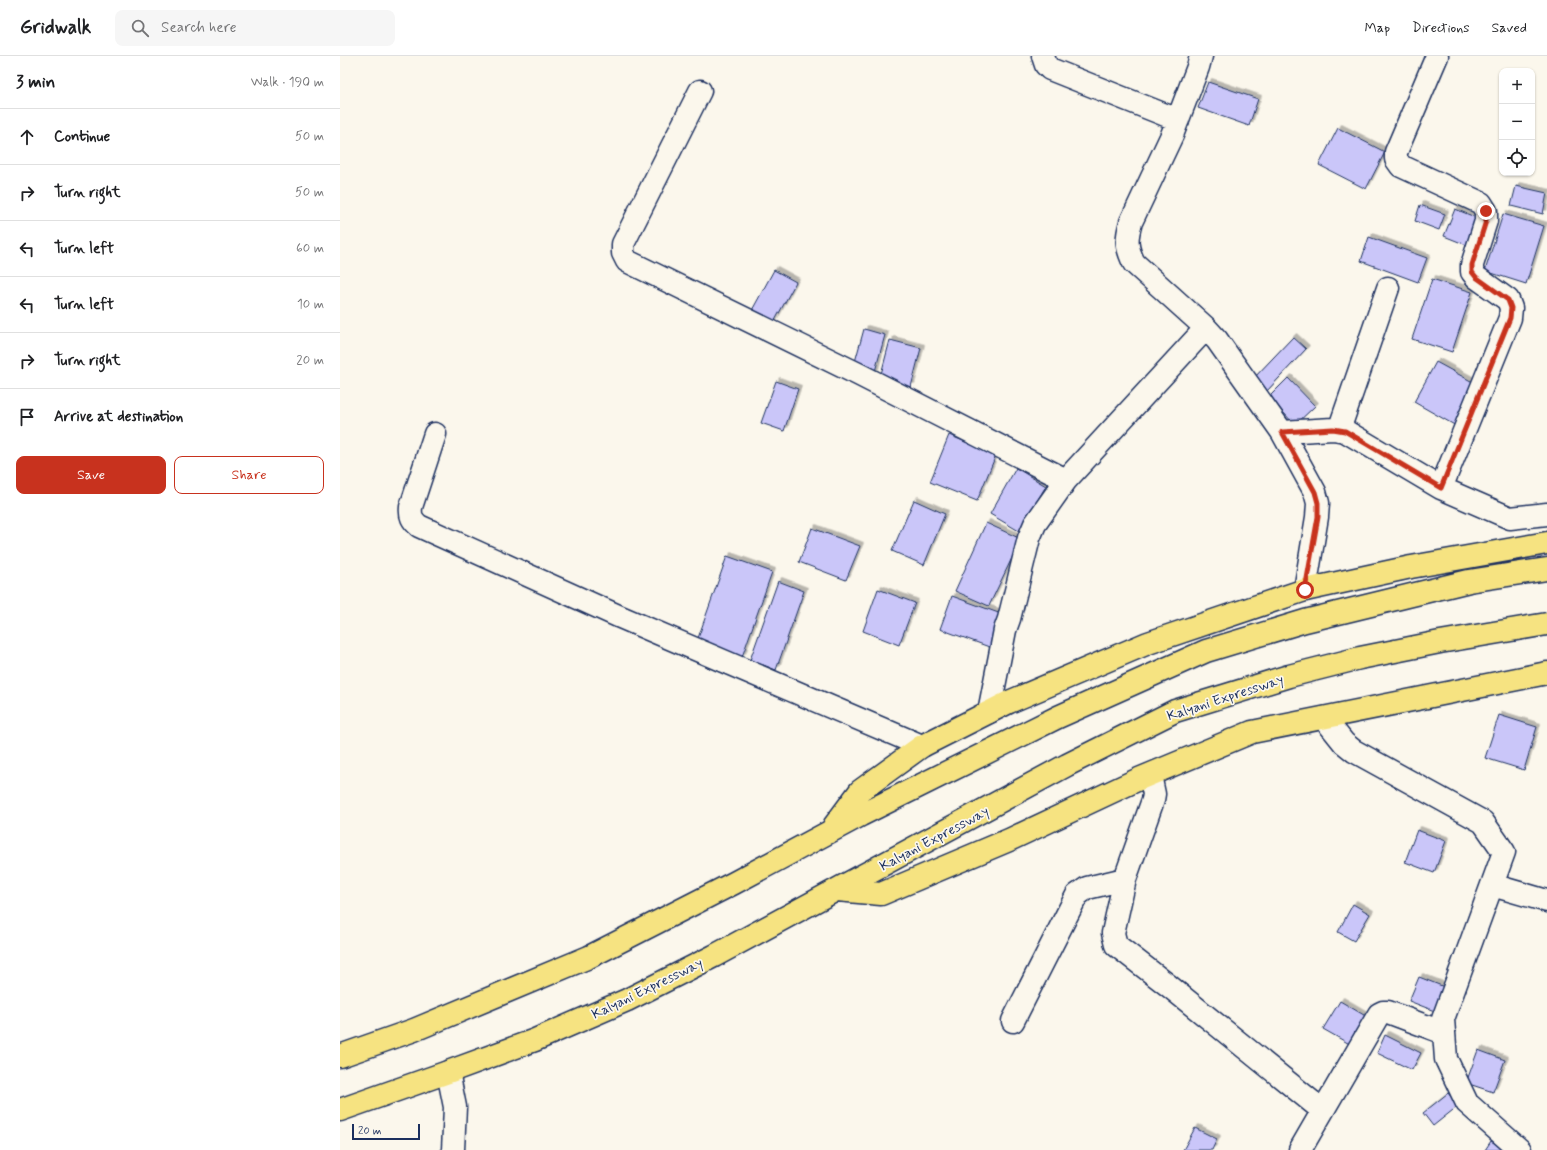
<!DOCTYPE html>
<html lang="en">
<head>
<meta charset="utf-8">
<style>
	body { margin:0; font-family:Mynerve,sans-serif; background:#f6f6f6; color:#202124 }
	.controls { position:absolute; right:12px; top:12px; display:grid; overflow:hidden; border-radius:8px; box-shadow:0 1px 3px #0004 }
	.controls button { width:36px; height:36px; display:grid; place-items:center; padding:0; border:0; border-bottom:1px solid #e0e0e0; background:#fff; color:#202124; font:20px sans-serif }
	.scale { position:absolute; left:12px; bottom:10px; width:68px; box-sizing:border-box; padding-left:4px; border:2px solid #1b2f5e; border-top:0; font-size:11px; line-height:14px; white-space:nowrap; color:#1b2f5e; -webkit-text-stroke:3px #fbf7ec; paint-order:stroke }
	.stop { position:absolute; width:12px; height:12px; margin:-9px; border:3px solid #c8321e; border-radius:50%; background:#fff }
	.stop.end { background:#c8321e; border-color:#fff; box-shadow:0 1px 4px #0008 }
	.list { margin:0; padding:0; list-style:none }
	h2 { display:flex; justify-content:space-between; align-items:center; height:52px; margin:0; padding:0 16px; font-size:17px }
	h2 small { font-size:13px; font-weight:400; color:#757577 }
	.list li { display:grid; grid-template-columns:26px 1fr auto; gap:12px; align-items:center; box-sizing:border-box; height:56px; padding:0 16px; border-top:1px solid #e0e0e0 }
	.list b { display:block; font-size:15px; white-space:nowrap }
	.list em { font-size:13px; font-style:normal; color:#757577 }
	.actions { display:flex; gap:8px; padding:12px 16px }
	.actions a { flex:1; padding:9px 0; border:1px solid #c8321e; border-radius:8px; text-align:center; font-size:14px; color:#c8321e }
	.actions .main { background:#c8321e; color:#fff }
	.icon { flex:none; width:22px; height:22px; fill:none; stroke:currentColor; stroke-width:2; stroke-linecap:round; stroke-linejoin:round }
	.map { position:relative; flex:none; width:1207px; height:1094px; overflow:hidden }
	header { display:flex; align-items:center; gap:24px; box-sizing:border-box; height:56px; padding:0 20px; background:#fff; border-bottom:1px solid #e0e0e0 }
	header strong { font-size:19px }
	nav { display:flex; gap:22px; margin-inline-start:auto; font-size:14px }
	.search { width:280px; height:36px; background:#f6f6f6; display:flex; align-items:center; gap:10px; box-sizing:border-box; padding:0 14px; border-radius:8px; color:#757577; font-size:15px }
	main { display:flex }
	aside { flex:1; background:#fff }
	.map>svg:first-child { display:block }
	.building { fill:#cac6f9; stroke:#1b2f5e; filter:url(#shadow) }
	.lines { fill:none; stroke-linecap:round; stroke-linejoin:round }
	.minor-casing { stroke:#1b2f5e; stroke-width:25 }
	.highway-casing { stroke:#1b2f5e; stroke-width:25 }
	.minor { stroke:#fbf7ec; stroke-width:22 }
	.highway { stroke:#f6e381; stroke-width:22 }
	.route { stroke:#c8321e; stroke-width:5 }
	.labels { text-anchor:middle; stroke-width:3.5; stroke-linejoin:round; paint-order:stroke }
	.street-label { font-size:14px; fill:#1b2f5e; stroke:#fbf7ec }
</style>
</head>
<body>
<header>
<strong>Gridwalk</strong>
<div class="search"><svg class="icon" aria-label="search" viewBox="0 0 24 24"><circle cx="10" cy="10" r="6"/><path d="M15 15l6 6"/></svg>Search here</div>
<nav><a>Map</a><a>Directions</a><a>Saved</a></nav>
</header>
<main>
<aside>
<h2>3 min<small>Walk · 190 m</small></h2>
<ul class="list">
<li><svg class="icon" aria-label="ahead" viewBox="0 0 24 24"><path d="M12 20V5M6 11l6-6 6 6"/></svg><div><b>Continue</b></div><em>50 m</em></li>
<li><svg class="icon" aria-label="right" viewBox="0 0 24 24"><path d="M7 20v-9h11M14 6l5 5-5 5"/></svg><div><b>Turn right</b></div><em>50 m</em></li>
<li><svg class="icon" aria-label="left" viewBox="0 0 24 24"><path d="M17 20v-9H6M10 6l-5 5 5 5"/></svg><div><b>Turn left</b></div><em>60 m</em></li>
<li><svg class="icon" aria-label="left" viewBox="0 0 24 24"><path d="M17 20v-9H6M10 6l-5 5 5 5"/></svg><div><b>Turn left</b></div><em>10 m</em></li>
<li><svg class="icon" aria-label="right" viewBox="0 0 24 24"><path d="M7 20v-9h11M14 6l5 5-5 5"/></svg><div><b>Turn right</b></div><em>20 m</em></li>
<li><svg class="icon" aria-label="arrive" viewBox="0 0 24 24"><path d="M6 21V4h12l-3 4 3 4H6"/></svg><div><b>Arrive at destination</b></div></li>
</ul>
<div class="actions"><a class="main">Save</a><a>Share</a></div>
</aside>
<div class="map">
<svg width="1207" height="1094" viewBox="0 0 1207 1094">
	<defs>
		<filter id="shadow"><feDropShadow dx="3.5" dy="-3.5" stdDeviation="0" flood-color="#0004"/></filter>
	</defs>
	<rect width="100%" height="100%" fill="#fbf7ec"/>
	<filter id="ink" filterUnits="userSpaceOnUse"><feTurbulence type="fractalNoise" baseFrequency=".025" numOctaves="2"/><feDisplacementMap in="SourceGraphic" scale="8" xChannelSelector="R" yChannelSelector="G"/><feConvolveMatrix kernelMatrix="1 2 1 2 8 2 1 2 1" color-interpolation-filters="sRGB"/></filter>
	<g filter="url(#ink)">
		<path class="building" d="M868,26l50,17 -9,27 -51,-18z
			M998,72l47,24 -19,37 -47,-24z
			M1176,130l31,7 -4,21 -32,-8z
			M1080,149l25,9 -6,16 -24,-9z
			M1115,153l25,10 -11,27 -25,-10z
			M1163,158l41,12 -18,58 -41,-13z
			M1029,181l58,21 -9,24 -57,-21z
			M434,214l22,12 -24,44 -22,-12z
			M1092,223l40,13 -20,60 -40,-13z
			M524,273l21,6 -11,40 -21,-6z
			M953,281l13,12 -40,43 -13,-13z
			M550,284l31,8 -10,39 -31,-9z
			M1096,306l44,24 -22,41 -44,-25z
			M948,322l27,28 -20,19 -26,-28z
			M436,325l22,8 -14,42 -23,-8z
			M609,379l47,20 -19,46 -47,-19z
			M676,412l30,18 -27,45 -29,-17z
			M574,444l31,14 -21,51 -32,-14z
			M646,467l35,16 -32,67 -34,-15z
			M472,472l48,18 -14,34 -47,-18z
			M387,500l45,16 -30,85 -45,-16z
			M438,525l26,10 -28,79 -26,-10z
			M538,533l37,14 -16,42 -36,-14z
			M612,540l52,19 -12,33 -52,-19z
			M1159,659l38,12 -13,43 -39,-12z
			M1077,774l29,11 -12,32 -29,-11z
			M1013,848l17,10 -16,27 -16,-9z
			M1079,921l28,11 -10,24 -28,-11z
			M1000,945l29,17 -16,28 -30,-17z
			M1045,979l36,18 -9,17 -35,-17z
			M1138,994l27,10 -12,32 -27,-9z
			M1108,1037l10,13 -25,20 -10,-13z
			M855,1072l22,11 -5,11h-29z
			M1151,1085l15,9h-21z"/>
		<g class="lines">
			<defs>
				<path id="minor" d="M703,0l3,9 4,4 128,51
					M861,0l-3,11 -26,68 -41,87c-5,17 -5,25 3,41l72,65 11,12 65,92 33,60 3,11 -1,14 -12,73
					M1097,0l-41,96v7l5,7 80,37 5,8v10l-14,44v7l4,5 32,23 3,8 -1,10 -69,170
					M360,35l-77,153v9l4,8 231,113 208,106 140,-152
					M999,374l49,-142
					M942,376l51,-3 12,2 96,57 69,30 37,-4
					M95,378l-24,73c-1,9 1,13 8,19l199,90 304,130
					M649,656l16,-82 4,-11 20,-81 6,-14 31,-44
					M984,662l20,25 10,8 129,71 21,30 -61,167 3,40 21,44 53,47
					M810,719l4,19 -1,6 -28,79 -12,54 3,12 53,41 153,124
					M1152,829l55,16
					M673,965l64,-126 10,-7 38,-9
					M108,1016l7,35 -2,43
					M960,1094l79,-136 4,-2h5l56,21"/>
				<path id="highway" d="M494,770l26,-35 62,-45 87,-44 139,-59 157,-53 106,-23 136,-24
					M497,834l44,4 128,-54 130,-61 113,-47 295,-59
					M0,1000l74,-26 175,-73 145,-74 127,-68 197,-98 148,-66 99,-30 164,-40 78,-12
					M0,1054l108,-38 87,-32 92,-40 87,-44 353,-191 108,-54 114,-35 71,-18 80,-16 107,-18"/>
			</defs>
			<use href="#minor" class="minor-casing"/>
			<use href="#highway" class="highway-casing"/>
			<use href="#minor" class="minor"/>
			<use href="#highway" class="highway"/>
		</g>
	</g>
	<g class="lines" filter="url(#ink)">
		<path class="route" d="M965,534l13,-73v-14l-3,-11 -33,-60 51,-3 12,2 96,57 69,-170 1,-10 -3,-8 -32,-23 -4,-5v-7l14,-44v-10"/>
	</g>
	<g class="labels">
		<g class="street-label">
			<text transform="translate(885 641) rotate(-18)" y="5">Kalyani Expressway</text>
			<text transform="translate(594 782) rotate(-28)" y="5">Kalyani Expressway</text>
			<text transform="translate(307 932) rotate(-26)" y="5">Kalyani Expressway</text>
		</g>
	</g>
</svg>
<div class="controls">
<button>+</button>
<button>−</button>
<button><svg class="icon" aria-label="locate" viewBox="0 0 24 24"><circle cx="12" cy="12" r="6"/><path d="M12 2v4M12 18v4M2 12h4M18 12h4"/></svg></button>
</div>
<div class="scale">20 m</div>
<div class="stop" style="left:965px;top:534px"></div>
<div class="stop end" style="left:1146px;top:155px"></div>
</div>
</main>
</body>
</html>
